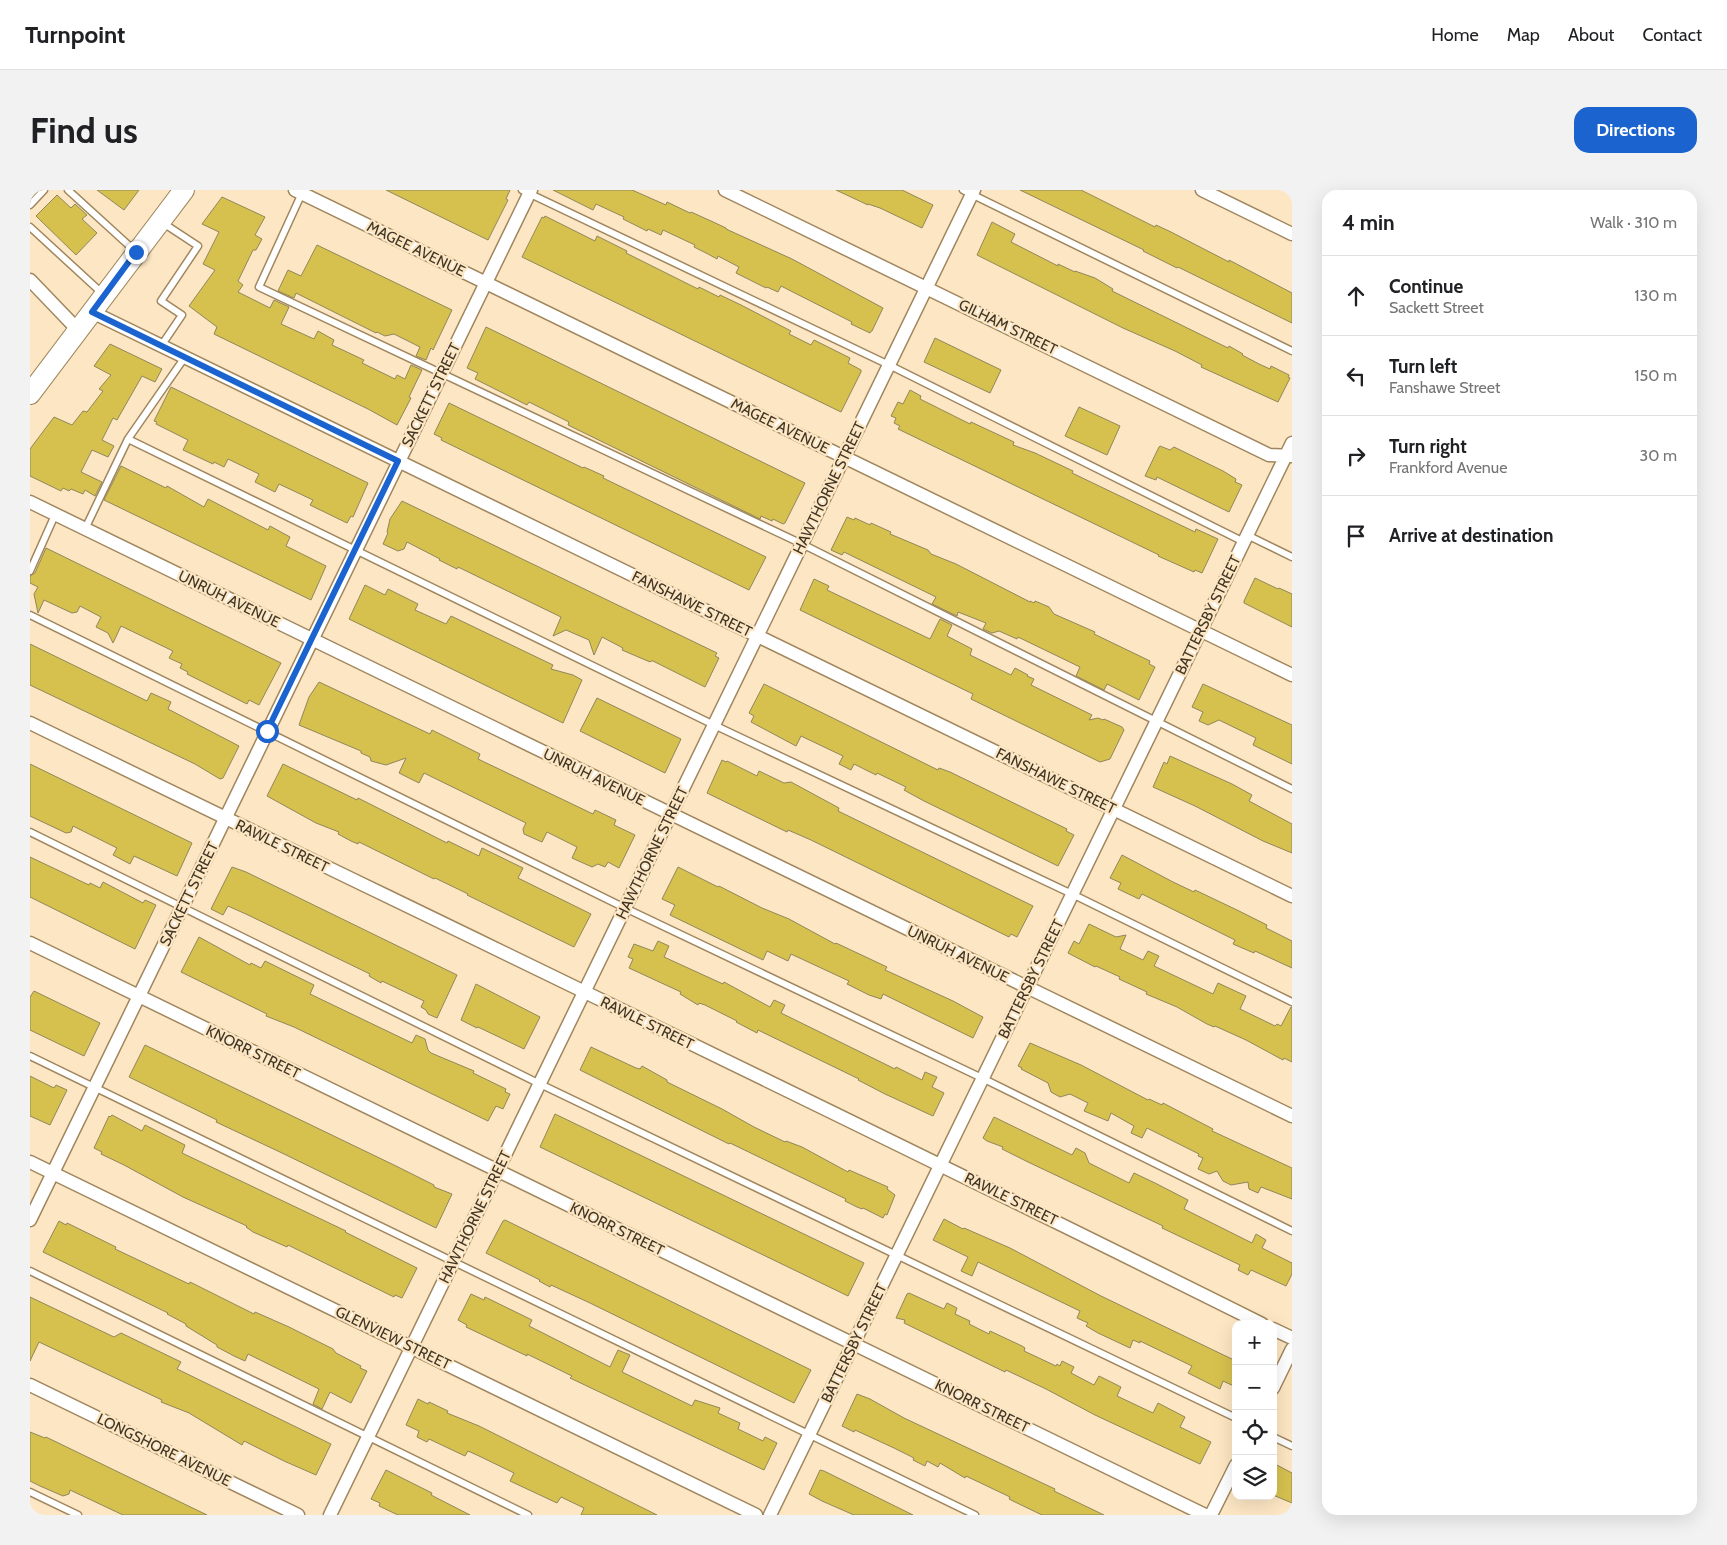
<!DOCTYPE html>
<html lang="en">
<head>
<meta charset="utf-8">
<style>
	body { margin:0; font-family:Cabin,sans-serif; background:#f2f2f2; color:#202124 }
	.controls { position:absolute; right:15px; bottom:15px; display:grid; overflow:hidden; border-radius:10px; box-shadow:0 5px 20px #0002 }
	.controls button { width:45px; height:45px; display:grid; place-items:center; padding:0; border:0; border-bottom:1px solid #e0e0e0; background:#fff; color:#202124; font:25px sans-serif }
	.stop { position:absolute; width:15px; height:15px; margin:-11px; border:4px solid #1b64cf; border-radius:50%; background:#fff }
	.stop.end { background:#1b64cf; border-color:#fff; box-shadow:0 1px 5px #0008 }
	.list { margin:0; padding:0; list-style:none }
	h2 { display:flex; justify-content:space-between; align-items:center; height:65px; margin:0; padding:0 20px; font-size:21px }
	h2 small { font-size:16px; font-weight:400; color:#757577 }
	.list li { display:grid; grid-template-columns:32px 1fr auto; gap:15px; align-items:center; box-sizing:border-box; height:80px; padding:0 20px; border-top:1px solid #e0e0e0 }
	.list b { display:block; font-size:19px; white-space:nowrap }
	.list p { margin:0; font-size:16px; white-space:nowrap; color:#757577 }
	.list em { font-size:16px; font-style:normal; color:#757577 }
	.icon { flex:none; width:28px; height:28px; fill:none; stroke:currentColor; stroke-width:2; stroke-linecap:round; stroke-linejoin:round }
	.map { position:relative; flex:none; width:1262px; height:1325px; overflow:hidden; border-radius:15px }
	header { display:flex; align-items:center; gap:30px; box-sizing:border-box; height:70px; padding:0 25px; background:#fff; border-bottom:1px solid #e0e0e0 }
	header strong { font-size:24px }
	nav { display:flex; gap:28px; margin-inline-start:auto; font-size:18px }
	.intro { display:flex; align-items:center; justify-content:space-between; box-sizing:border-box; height:120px; padding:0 30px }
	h1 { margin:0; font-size:35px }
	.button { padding:12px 22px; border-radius:15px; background:#1b64cf; color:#fff; font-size:18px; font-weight:700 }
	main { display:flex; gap:30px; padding:0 30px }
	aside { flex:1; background:#fff; border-radius:15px; box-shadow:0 5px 20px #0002 }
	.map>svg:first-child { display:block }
	.building { fill:#d6c14f; stroke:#908759 }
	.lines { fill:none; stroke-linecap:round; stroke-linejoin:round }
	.lane-casing { stroke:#a0865d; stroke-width:9 }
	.street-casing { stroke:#a0865d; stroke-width:15 }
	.primary-casing { stroke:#a0865d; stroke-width:22 }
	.lane { stroke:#fff; stroke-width:6 }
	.street { stroke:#fff; stroke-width:12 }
	.primary { stroke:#fff; stroke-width:20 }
	.route { stroke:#1b64cf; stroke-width:6 }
	.labels { text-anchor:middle; stroke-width:4.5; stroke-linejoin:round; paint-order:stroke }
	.street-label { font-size:15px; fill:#413625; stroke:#fce6c3 }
</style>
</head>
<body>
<header>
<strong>Turnpoint</strong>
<nav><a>Home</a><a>Map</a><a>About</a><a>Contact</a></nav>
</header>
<div class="intro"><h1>Find us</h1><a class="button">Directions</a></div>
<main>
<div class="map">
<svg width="1262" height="1325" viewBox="0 0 1262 1325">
	<rect width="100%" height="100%" fill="#fce6c3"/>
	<path class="building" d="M67,0h42l-15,20z
		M356,0h124l-4,9 2,1 -20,40z
		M523,0h79l34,15 1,-3 23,11 1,-1 20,9 15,7v1l66,30 91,49 -11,23h-1l-1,2 -19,-9 1,-2 -71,-36 -3,6 -11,-5 -1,1 -30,-15 3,-6 -21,-11 -1,3 -9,-5 -14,-7 1,-2 -32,-15 -2,5 -13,-6 -1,2 -24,-12 1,-2 -28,-13 -3,6z
		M806,0h66l31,15 -11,23 -42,-20 -12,-4v1z
		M990,0h61l74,37 1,-2 15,7 58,30v-2l63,33v30l-114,-56 -1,1 -34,-17 1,-1z
		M27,5l14,13 4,-4 12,11 -5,4 15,14 -21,22 -40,-39z
		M192,7l43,20 -10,18 7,4 -6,11h-3l-15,31 5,4 -5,7 32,16 4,-8 15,7 -8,17 33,15 4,-8 16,9 -2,5 32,15 -2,3 33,16 2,-4 8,4 6,-14 11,5 -13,27 2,1 -14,27 -29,-16 -154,-75 3,-7 -28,-21 26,-36 -12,-6 16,-32 -17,-8z
		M515,26l50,25 2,-5 30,15 -1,2 72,36 1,-2 20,10 1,-2 21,10 50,26 -2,3 22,11 3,-5 36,18 -2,5 13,7v2l-20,40 -319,-155 20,-40 2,1z
		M962,32l23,12 -4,8 47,24v-2l17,8v-1l20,7 18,11 -1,2 116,57 1,-2 14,8 -1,1 17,9 11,5 1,-3 18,9 -1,2 2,1 -12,24 -77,-35 1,-2 -27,-14 -52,-23 -146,-73z
		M287,55l135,65 -19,40 -2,-2 -5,12 -10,-4 4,-9 -26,-13 -9,2 -8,-4 -1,1 -80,-40 -2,5 -16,-7 10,-21 13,6z
		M456,137l319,156 -20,40 -2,1 -10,-5 -1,2 -11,-5 -1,3 -192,-94 1,-3 -40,-20 -2,3 -52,-26 3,-6 -11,-5z
		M905,148l66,32 -11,23 -66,-31z
		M80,154l52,25 -7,13 -13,-6 -25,44 -4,-2 -11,22 12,6 -6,11 -16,-7 -11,22 21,10 -7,14 -10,-6 -2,4 -12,-5 -2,2 -6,-3 -2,3 -31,-15v-27l24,-32 18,8 11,-14 4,1 16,-21 -4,-2 12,-14 -17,-9z
		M141,197l197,96 -15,34 -2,-1 -4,7 -37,-18 3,-5 -34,-16 -4,8 -20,-10 4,-8 -31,-15 -4,8 -10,-5 -1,2 -30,-14 5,-10 -32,-16 1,-2 -3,-1z
		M880,200l11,6 -1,3 50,25 1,-2 43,20 -1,3 22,8 38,18 -1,2 123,59 1,-3 22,10 -16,34 -7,-3 -1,2 -36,-16 1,-1 -261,-126 2,-3 -6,-3 2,-5 -5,-2 7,-14 5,2z
		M419,213l134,65 1,-1 20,9 -1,2 29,14 134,65 -17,33 -308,-150 1,-2 -8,-4z
		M1049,217l41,19 -13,29 -42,-19z
		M1130,256l10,4 4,-3 49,24 13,8 -1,3 7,3 -13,27 -72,-35 -1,3 -11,-4 14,-29z
		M91,276l45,22 1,-2 37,21 4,-8 60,31 2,-4 20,11 -4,9 40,20 -15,34 -207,-100z
		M372,311l315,152 -2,3 4,2 -14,29 -52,-26h-2l-1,1 -28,-12 1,-2 -21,-11 -8,18 -5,-15 -23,-10 -13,6 8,-19 -103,-50 -1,2 -18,-9 1,-1 -33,-17 -3,7 -6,2 -15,-7 5,-11 -1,-1 3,-13z
		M817,327l7,3 1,-2 15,7 1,-2 20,9 -1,2 38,16 3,4 25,10 74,38v-1l4,2 1,-2 14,6 5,7 41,18 -1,2 56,27 -1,3 6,3 -16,33 -32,-16 -3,6 -28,-14 4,-9 -62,-30 -1,2 -18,-8 -7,2 -9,-4 3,-6 -28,-11 -1,4 -25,-12 4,-7 -92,-45 -2,3 -11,-5z
		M16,358l235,115 -22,42 -10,-5 -2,4 -60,-30 1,-2 -8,-4 2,-4 -13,-6 4,-7 -52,-25 -8,17 -5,-10 -12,-6 5,-10 -21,-11 -3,6 -5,1 -28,-13 -6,13 -4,-19 4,-7 -8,-4v-7l5,-3z
		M1225,388l23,11 1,-1 13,6v33l-48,-24v-2z
		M784,389l15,7 -2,4 103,49 10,-20 12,6 -5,11 25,13 -2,6 41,20 4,-7 13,7 -1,1 7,3 -3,6 61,30 -3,5 9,-2 5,2 1,-1 18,8 2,3 -14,29 -10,3 -129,-63 2,-5 -173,-84z
		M335,395l20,10 3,-6 30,15 -3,6 31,14 5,-8 102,49 -2,4 22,6 9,5 -19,43 -214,-104z
		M0,454l117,57 4,-8 20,9 -3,7 71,37 -16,32 -3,1 -25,-15 -165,-79z
		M289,492l111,52 2,-4 48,24 -2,5 115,55 2,-4 21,10 -2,5 21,10 -16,33 -11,-6 -3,5 -7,-3 -6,3 -20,-9 5,-11 -30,-15 -5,10 -18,-8 -1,-5 3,-6 -102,-50 -5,10 -20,-10 7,-15 -20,7 -15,-4 -1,-4 -9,-4v-2l-62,-26 10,-28z
		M734,494l174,86 1,-2 11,4 117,57 -1,2 8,4 -16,31 -134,-65 -20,-11 2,-3 -29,-14 -1,2 -22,-11 -3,6 -12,-6 4,-8 -42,-20 -5,10 -45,-24 3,-6 -5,-3z
		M1173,494l89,41v39l-39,-19 3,-7 -37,-18 -11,5 -9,-4 4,-9 -11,-5z
		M567,508l84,41 -16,34 -85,-42z
		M1140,566l62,28 20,11 -3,6 43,23v29l-29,-12 -68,-35 -42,-19 11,-25 3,2z
		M692,570l4,2 1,-1 30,15 2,-5 25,12 7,-1 48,26 -1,3 195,95 -16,31 -6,-3 -2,3 -198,-97 -23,-10 -1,2 -80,-39z
		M0,574l162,79 -15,33 -43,-20 -4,8 -17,-9 4,-7 -44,-22 -2,6 -5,1 -36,-17z
		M253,574l74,36 1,-2 89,45 1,-2 31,15 3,-8 41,20 -5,10 73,36 -17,33 -107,-52 1,-1 -6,-3 -27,-13 -1,1 -75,-37 -1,2 -7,-3 -13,-7 1,-2 -23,-9 -49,-27z
		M1092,665l51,27 21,10 1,-2 42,20 30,15 -1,3 26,13v27l-37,-17 -1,2 -21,-9 2,-4 -83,-41 -10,-5 -3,5 -21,-10 3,-6 -11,-5z
		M0,667l59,28 1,-2 10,5 3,-6 40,21 2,-3 11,5 -21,44 -105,-52z
		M202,677l14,5 211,103 -20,43 -9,-4 -2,-4 -5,-3 3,-6 -42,-20 -1,2 -12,-7 1,-2 -122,-59 -20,-9 -5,9 -12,-6z
		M648,677l40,20 1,-1 43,22 27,11 46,25 1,-1 51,24 -2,3 68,31 26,14 4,2 -10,21 -90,-44 -2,5 -12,-4 -22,-11 2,-3 -58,-27 -3,7 -21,-10 -4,9 -93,-45 5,-10 -13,-6z
		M1059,734l27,13 10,-2 -6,14 23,11 5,-9 11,5 -5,10 59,28 5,-11 28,13 -6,13 35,17 2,-2 4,2 10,-19h1v55l-8,-4 -1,2 -37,-20 -31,-14 -1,1 -7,-3 -30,-17 -31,-13 1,-2 -28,-13 1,-2 -24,-11 -1,1 -27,-14 6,-12 5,3z
		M169,747l51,28 1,-2 10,5 4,-7 49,24 -4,9 102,49 4,-8 9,4 3,11 3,3 43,18 -1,2 33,16 -1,3 5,2 -7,15 -7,-3 -8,15 -194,-94 -28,-11 1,-2 -86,-42z
		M628,751l11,5 -5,11 59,27 1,-2 46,25 4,-7 11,5 -4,8 114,56 1,-2 26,13 3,-8 12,5 -5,10 12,6 -11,23 -48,-22 -27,-14 1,-1 -101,-49 -1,3 -21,-11 1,-1 -32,-16 -6,-2 -1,2 -18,-11 1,-2 -52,-24 4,-9 -5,-2 6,-13 19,7z
		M446,794l64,33 -16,32 -46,-22 -1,1 -16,-8z
		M4,801l66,32 -16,33 -54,-26v-33z
		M1000,853l51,22 67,35 1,-1 13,6 1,-2 50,26 -1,2 80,37v31l-31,-12 -3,6 -9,-4 -1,-7 -17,3 -8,-4 -6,-10 -8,3 -11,-5 5,-11 -5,-2 1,-2 -52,-26 -5,10 -11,-5 3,-7 -23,-13 -3,8 -24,-10 4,-8 -18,-9 -10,3 -9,-5 -3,-9 -27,-14 1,-1 -4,-2z
		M115,855l251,121 38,19v2l18,7 -16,34 -154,-75 -66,-31 1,-2 -88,-43z
		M561,857l45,21 4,1 2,-3 25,14v2l55,27 32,18 31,15 1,-1 16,6 46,25 1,-2 39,17 -1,2 8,6 -8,20 -2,-1 -2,4 -20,-10 -1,1 -5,-2 -12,-6 1,-2 -116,-56 -1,1 -149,-74z
		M0,886l24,12 2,-3 11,5 -17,35 -20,-9z
		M525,924l309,149 -16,33 -308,-149z
		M82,925l30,16 3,-6 40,20 -3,8 164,78 -1,1 72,36 -15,30 -7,-3 -1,2 -106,-52 -1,2 -34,-15 -7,-5 1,-1 -64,-29 -59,-32 -23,-11 1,-2 -8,-4 15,-32 1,1z
		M964,927l78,38 4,-7 9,5 4,10 40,20 5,-10 23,11 31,16 -4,9 68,34 4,-9 10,6 -4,8 30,15v11l-6,12 -35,-16 -3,5 -10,-5 2,-5 -78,-37 1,-2 -135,-64 -26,-13 1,-2 -16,-6 -4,-3z
		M914,1029l19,10 1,-1 46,20 91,48 135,65v26l-13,-6 -3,8 -32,-16 4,-7 -52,-25v2l-7,-3 -3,8 -32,-15 -12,-7 2,-3 -11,-5 3,-7 -102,-49 -6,14 -11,-5 7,-14 -35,-17z
		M475,1030l306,150 -17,33 -204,-100 -39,-18 -1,2 -11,-6 1,-1 -54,-27 17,-32z
		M29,1031l7,4 1,-2 49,24 -1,2 74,35 1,-2 64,32 1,-2 34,15 44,22 3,4 25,13 -1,2 7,3 -16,32 -21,-11 -8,17 -9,-5 6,-15 -71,-35 -3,7 -11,-5 -17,-9v-2l-31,-19v-2l-19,-10 1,-1 -125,-61z
		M879,1103l35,16 3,-6 10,5 -2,6 15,7 -1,3 20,10 1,-3 32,15 3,2 -1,3 32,15 1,-2 3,2 2,-5 12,6 -3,6 23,12 5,-9 22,11 -4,9 36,17 5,-10 27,14 -5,10 31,15 -11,22 -105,-49 -49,-26 -40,-19 -1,2 -101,-49 1,-3 -9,-2 11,-24z
		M441,1104l13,6 1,-3 47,23 -3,6 81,41 8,-17 12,5 -8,17 70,34 3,-6 25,8 -2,5 22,10 -2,6 25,12 2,-4 12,6 -13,27 -194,-92 2,-2 -45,-22v2l-61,-29 1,-2 -9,-5z
		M0,1107l84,40 7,-4 60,29 -4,7 154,75 -15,31 -32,-14 -40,-20 -2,4 -53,-32 -28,-11 1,-2 -123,-58 -9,19z
		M827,1204l13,5 34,19 151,71 -1,2 50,24h-62l-27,-13 -6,-3 1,-2 -44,-21 -1,2 -25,-15 -2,4 -11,-6 -2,5 -12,-6 1,-2 -20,-10 -39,-18 -1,2 -12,-6z
		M388,1209l10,5 1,-2 19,9 -1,2 32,13 178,89h-76l3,-7 -23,-11 -4,6 -47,-22 4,-8 -35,-17 -11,-5 -3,5 -36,-17 -2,3 -10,-5 2,-6 -13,-6z
		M0,1242l15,6 1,-1 161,78h-84l-53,-25 -1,4 -6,2 -23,-10 -10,-5z
		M1243,1273l19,10v30l-19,-8z
		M356,1280l46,23 -1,2 39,20h-72l-19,-9 1,-3 -9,-4z
		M790,1280l4,1 89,44h-59l-32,-14 -13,-7z"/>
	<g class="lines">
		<defs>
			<path id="lane" d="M38,0l67,61
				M492,0l367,175 355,177
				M933,0l329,161
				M272,3l-43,94 543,257 490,245
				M0,15l14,-15
				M0,37l73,67
				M131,156l21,-31 -21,-14 37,-55 -35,-23
				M98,249l586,286 358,169 220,108
				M55,339l43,-90 57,-82
				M1217,345l45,22
				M0,381l25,-56
				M0,425l595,293 357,170 310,153
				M0,642l510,252 696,334
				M0,866c314,155 631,304 945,459
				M0,1081l498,244
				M1243,1247l19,9
				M0,1302l48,23"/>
			<path id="street" d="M265,0l997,485
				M695,0l544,265 23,1
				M1172,0l90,44
				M0,90l48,50
				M62,122l1200,584
				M0,312l1262,614
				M0,533c411,200 823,397 1232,601
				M0,753l1175,572
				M0,972l726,353
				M0,1030l501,-1030
				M1243,1139l19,9
				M0,1195l268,130
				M1243,1198l19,-39
				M300,1325l644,-1325
				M740,1325l522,-1072
				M1181,1325l25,-50"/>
			<path id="primary" d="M0,204l154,-204"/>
		</defs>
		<use href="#lane" class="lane-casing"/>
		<use href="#street" class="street-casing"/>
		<use href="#primary" class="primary-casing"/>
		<use href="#lane" class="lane"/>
		<use href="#street" class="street"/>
		<use href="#primary" class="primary"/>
	</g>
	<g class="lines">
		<path class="route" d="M106,62l-44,60 306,149 -131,270"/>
	</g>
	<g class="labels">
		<g class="street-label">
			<text transform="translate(386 59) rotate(26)" y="5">MAGEE AVENUE</text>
			<text transform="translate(978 137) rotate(26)" y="5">GILHAM STREET</text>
			<text transform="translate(401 205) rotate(-64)" y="5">SACKETT STREET</text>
			<text transform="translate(750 236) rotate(26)" y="5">MAGEE AVENUE</text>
			<text transform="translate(799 298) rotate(-64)" y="5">HAWTHORNE STREET</text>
			<text transform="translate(199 409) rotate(26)" y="5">UNRUH AVENUE</text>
			<text transform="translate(662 414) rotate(26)" y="5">FANSHAWE STREET</text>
			<text transform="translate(1178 425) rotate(-64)" y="5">BATTERSBY STREET</text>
			<text transform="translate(564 587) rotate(26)" y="5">UNRUH AVENUE</text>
			<text transform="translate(1026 591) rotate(26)" y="5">FANSHAWE STREET</text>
			<text transform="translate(252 656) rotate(26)" y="5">RAWLE STREET</text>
			<text transform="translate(622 663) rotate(-64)" y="5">HAWTHORNE STREET</text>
			<text transform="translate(159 704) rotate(-64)" y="5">SACKETT STREET</text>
			<text transform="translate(928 764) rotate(26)" y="5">UNRUH AVENUE</text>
			<text transform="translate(1001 789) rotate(-64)" y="5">BATTERSBY STREET</text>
			<text transform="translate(617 833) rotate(26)" y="5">RAWLE STREET</text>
			<text transform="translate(223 862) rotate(26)" y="5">KNORR STREET</text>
			<text transform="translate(981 1009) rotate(26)" y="5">RAWLE STREET</text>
			<text transform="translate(445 1027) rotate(-64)" y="5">HAWTHORNE STREET</text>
			<text transform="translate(587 1039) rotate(26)" y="5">KNORR STREET</text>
			<text transform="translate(363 1148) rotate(26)" y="5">GLENVIEW STREET</text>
			<text transform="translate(824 1153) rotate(-64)" y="5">BATTERSBY STREET</text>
			<text transform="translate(952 1216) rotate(26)" y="5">KNORR STREET</text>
			<text transform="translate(134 1260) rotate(26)" y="5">LONGSHORE AVENUE</text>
		</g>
	</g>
</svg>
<div class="controls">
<button>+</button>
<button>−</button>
<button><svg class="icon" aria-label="locate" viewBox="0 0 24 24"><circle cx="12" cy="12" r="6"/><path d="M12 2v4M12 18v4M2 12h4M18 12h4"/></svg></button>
<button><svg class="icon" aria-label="layers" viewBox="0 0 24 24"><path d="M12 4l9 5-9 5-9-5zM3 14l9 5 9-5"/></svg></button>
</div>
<div class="stop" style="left:237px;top:541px"></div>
<div class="stop end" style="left:106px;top:62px"></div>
</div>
<aside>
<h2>4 min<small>Walk · 310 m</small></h2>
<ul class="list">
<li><svg class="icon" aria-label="ahead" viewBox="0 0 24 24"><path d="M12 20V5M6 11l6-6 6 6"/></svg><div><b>Continue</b><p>Sackett Street</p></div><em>130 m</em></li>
<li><svg class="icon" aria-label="left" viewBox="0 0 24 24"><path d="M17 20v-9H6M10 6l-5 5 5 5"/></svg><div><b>Turn left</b><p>Fanshawe Street</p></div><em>150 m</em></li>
<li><svg class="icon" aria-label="right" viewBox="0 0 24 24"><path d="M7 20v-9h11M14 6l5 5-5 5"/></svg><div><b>Turn right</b><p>Frankford Avenue</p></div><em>30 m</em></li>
<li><svg class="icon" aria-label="arrive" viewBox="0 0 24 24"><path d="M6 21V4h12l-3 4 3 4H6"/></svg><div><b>Arrive at destination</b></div></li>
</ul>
</aside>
</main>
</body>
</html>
